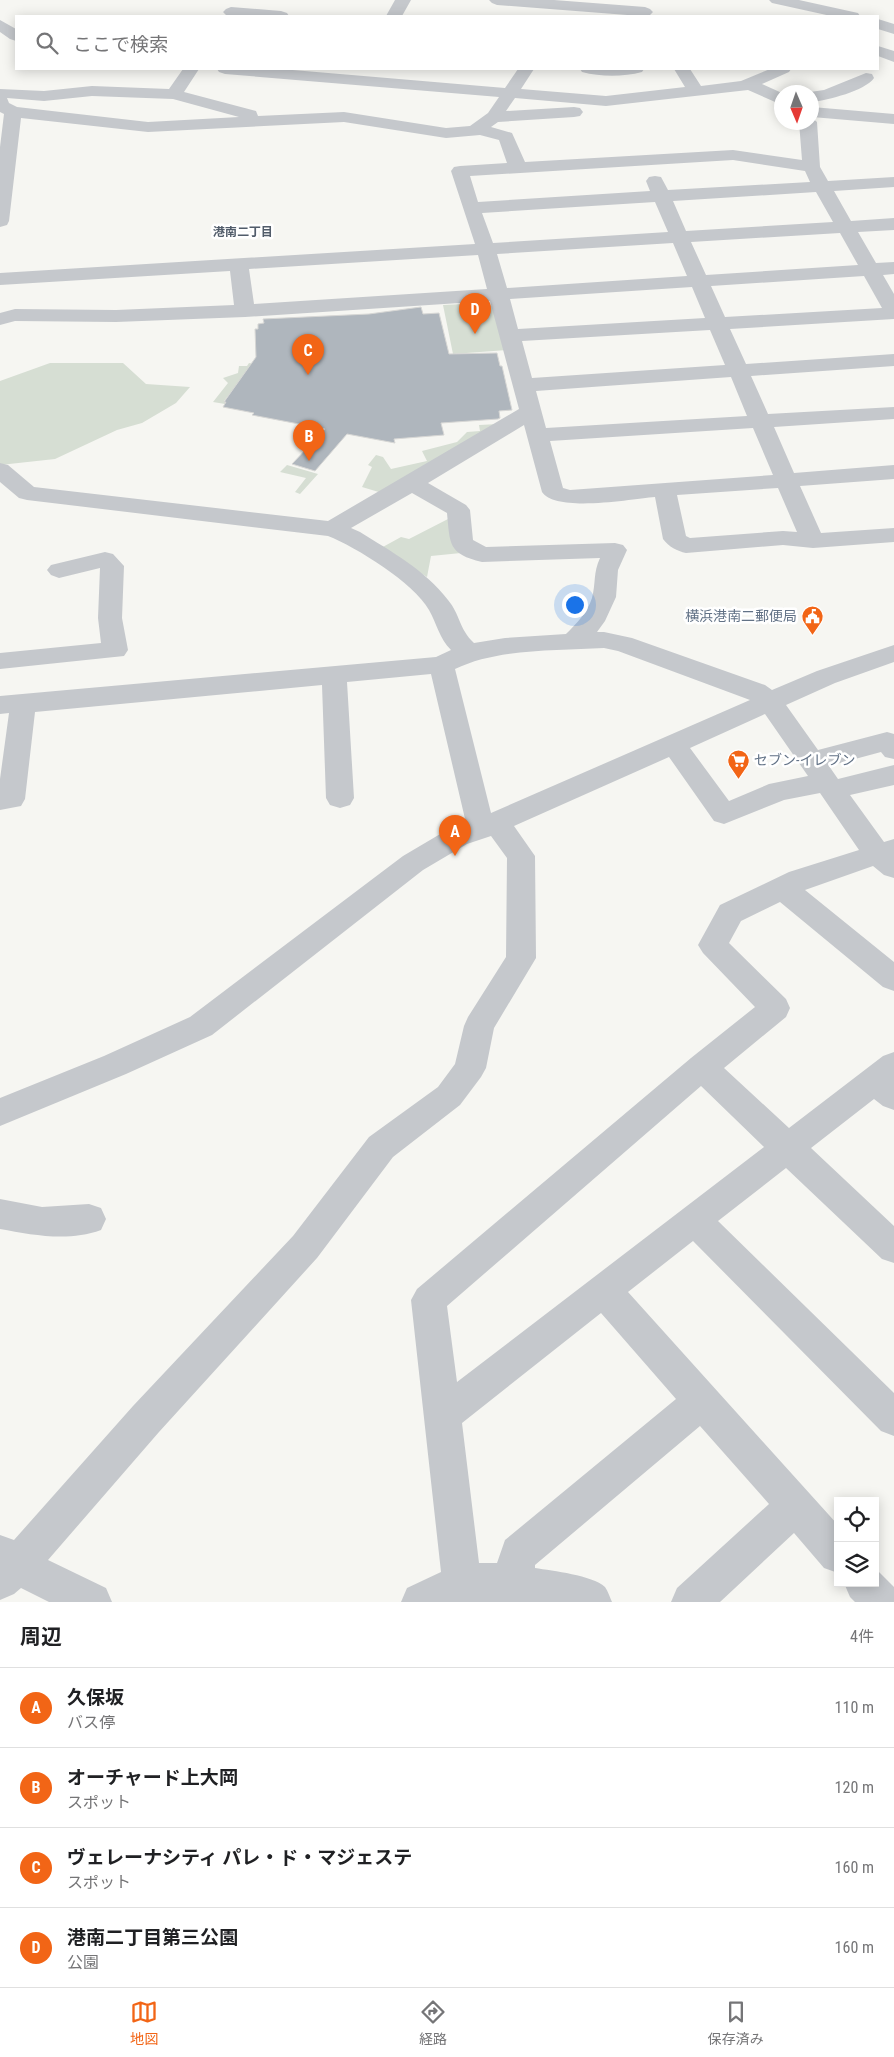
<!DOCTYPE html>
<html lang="ja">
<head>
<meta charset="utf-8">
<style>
	body { margin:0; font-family:"Roboto Condensed","Noto Sans JP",sans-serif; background:#f2f2f2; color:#202124 }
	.controls { position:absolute; right:15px; bottom:15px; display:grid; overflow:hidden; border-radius:0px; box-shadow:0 2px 12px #0003 }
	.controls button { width:45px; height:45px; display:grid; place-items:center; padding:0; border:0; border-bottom:1px solid #e0e0e0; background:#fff; color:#202124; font:25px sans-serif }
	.compass { position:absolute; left:774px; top:85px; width:45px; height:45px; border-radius:50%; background:#fff; box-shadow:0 2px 12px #0003; rotate:178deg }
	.you { position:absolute; left:574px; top:604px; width:18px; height:18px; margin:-12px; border:4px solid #fff; border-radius:50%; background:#1a73e8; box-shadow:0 0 0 8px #1a73e833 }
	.badge { display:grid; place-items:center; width:32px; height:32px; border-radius:50%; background:#f26516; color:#fff; font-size:16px; font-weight:700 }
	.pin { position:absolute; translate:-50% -41px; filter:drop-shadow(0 1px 2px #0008) }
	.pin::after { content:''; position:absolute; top:26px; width:18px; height:15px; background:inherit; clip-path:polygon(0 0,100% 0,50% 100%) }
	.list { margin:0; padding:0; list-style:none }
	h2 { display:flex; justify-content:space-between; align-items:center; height:65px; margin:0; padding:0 20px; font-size:21px }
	h2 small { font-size:16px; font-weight:400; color:#757577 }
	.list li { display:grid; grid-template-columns:32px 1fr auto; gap:15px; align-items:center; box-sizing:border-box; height:80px; padding:0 20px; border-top:1px solid #e0e0e0 }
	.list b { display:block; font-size:19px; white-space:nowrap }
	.list p { margin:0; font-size:16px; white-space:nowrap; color:#757577 }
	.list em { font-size:16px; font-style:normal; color:#757577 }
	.icon { flex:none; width:28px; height:28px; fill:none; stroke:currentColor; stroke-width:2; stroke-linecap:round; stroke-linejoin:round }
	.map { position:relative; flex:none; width:894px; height:1602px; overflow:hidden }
	.search { position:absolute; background:#fff; box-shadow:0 2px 12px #0003; left:15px; right:15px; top:15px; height:55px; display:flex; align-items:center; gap:12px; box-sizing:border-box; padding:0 18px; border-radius:0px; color:#757577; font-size:19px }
	.sheet { height:385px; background:#fff }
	nav { display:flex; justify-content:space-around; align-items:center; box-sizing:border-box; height:70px; border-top:1px solid #e0e0e0; background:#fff; font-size:14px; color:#757577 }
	nav a { display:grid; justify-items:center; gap:2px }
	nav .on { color:#f26516 }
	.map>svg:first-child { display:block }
	.green { fill:#d6ded3 }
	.building { fill:#afb6bd; stroke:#d7d7d5 }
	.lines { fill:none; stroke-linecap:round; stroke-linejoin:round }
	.minor { fill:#c5c8cc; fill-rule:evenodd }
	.labels { text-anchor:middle; stroke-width:5; stroke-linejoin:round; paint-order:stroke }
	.far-neighbourhood-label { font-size:12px; font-weight:bold; fill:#515c6a; stroke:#fff }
	.poi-label { font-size:14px; fill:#627286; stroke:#fff; text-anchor:end }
</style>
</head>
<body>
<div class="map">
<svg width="894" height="1602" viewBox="0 0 894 1602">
	<rect width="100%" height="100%" fill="#f6f6f2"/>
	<path class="green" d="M484,303l10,4 13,43 -54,4 -10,-49z
		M50,363h73l23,21 44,3 -14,16 -34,20 -25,7 -62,29 -55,6v-84z
		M249,363l6,1 -20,27h-3l-8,10 2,1 -1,2 -12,-2 15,-19 -5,-5 15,-5 1,-7h8z
		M499,424l-117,69 -20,-6 10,-20 -4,-2 8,-10 7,2 8,12 36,-8 -5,-10 35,-9 10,-10 13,-1 -1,-6z
		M287,465l31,9 -18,20 -5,-2 11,-14 -26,-6z
		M450,518l11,35 -30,3 -4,21 -40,-24 -6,-5 20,-11 8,2z"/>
	<path class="building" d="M421,307l2,7 16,-1 10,41 48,-1 3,13h2l10,44 -13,1 1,7 -2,1 -57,4 3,12 -50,4 1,4 -48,-9 -32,37 -23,-7 33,-35 -73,-14 2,-2 -31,-6 3,-5h-2l32,-45 -1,-28h3v-5l6,-1 -1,-4 106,-5z"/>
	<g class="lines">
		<path class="minor" d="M395,0h16l-9,16h-16z
			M489,0h65l91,7 5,2 3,3 -3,3 -10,1 -143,-11 -5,-2z
			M769,0h30l59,13 2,3h-29l-59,-13z
			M231,7l50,4 6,2 2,3 -63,-1 -3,-3 3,-3z
			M878,19l16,5v10l-16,-5z
			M0,20l16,9v12l-6,-2 -10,-7z
			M878,46l16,5v11l-16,-6z
			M183,69h16l-15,23 72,19 2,5 86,-4 102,16 24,-2 18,-13 11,-16 -274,-23 -6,-2 -2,-3h64l224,19 13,-19h16l-13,20 85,7 79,-9 -11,-18h16l11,17 40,-5 29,-12h21l-2,3 -27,12 20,9v12l-34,-15 -142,16 -91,-8 -9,13 68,-4 6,1 3,4 -3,4 -6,1 -76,5 -7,5 21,6 13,29 208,-12 69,10 -3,-38h13v-4l5,4 3,45 8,14 66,-4v10l-60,4 17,30 43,-3v12l-36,2 18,31 18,-1v12l-11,1 11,19v25l-164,10 16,35 148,-10v12l-143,10 17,38 126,-7v12l-120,8 20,46 100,-8v14l-94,7 21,47 73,-5v14l-81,6 -30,-3 -97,8c-9,-2 -17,-6 -23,-14l-8,-42c-24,2 -99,16 -113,-5l-18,-67 -96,58 38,22 4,5 3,30 13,7 129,-4 8,2 4,5 -9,20 -2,27 -11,24 -8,11h7l28,6 133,47 7,5 45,-19 77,-26v17l-59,21 -49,22 32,45 69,-18 7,2v25l-9,-2 -4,-5 -52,14 9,13 56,-14v20l-44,10 34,47 10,-3v39l-10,-3 -11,-9 -68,24 89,72v29l-11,-4 -103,-85 -39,19 -12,22 57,56 4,9 -4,9 -62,51 65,60 94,-72 11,-4v58l-11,-4 -9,-7 -63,49 83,78v37l-12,-4 -96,-91 -68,53 176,172v43l-13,-5 -188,-190 -65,51 210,233v48l-14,-5 -30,-35 -74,69h-49l6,-14 92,-84 -69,-78 -165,139v3c18,3 57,7 70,19 3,4 5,11 7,15h-211l6,-14 34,-16 -30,-272 6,-11 274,-231 64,-51 -52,-54 -5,-8 22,-40 69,-33 70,-22 -39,-57 -36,7 -60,24 -10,-3 -45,-64 -155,69 21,30 1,102 -42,70 -8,40 -5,9 -21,28 -67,52 -76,101 -158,174 -111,128 58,28 6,14h-63l-28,-14 -7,6 -14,6v-65l14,5 119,-134 160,-170 76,-99 69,-50 17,-23 9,-38 4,-9 38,-60 1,-99 -16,-22 -24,8 -44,26 -211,165 -86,39 -126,52v-28l104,-42 86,-39 213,-161 44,-26 19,-7 -35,-149 -84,8 7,116 -4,7 -10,3 -10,-3 -4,-7 -4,-113 -287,27 -10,87 -4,7 -21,4v-31l9,-66 -9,1v-18l436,-39 15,-7c-12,-12 -14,-26 -22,-40 -15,-27 -73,-63 -101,-74l-301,-36 -8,-2 -19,-16v-19l8,2 26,22 294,34 191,-112 -29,-108 -245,16 -129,5 -101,-1 -15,4v-12l15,-4 101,1 118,-5 -4,-34 -230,14v-12l475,-29 -24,-73 3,-4 6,-1 47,-3 -8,-23 -19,-5 -34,3 -102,-16 -196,10 -127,-14 -12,103 -2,4 -7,2v-80l4,-33 -4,-2v-23l44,2 48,-5 77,3zM92,96l81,3 66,18 -91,5 -131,-15 -8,-4 -2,-5 37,3zM733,160l72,11 5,11 -142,8 -7,-13 -6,-1 -6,1 -3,4 4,10 -172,11 -8,-26zM816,192l17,30 -147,9 -13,-30zM655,202l13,30 -175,11 -11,-30zM840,233l18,32 -152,10 -15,-33zM673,243l14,33 -180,12 -10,-34zM478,255l9,34 -233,15 -5,-35zM864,276l18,32 -157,9 -14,-31zM692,287l13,31 -187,11 -8,-30zM710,330l15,35 -193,13 -10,-37zM731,377l16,39 -201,12 -10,-37zM753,428l20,47 -203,15 -7,-2 -13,-47zM778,488l19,44 -14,-1 -93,7 -4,-2 -9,-41zM412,493l35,20c3,31 1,41 35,49l118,-4c-7,15 -4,25 -8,40 -5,15 -15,25 -26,36l-61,4 -31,5c-15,-14 -14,-29 -26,-43 -23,-30 -56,-48 -88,-68l-9,-4zM604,648l14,3 132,49 -259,113 -36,-144c43,-21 101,-18 149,-21zM765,714l43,62 -39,8 -40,17 -39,-53zM701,1086l63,61 -307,235 -10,-76zM601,1313l75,86 -171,141 -8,23h-18l-17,-140z
			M580,69h64l-2,3c-19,5 -41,5 -60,0z
			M866,73l6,1 2,4c-9,13 -46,22 -62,24v-10h-2l14,-2z
			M812,107l82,7v10l-82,-7z
			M105,552l8,2 11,12 -2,52 6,32 -4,6 -124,13v-16l101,-10 -3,-25 2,-50 -41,10 -8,-3 -4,-5 4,-5z
			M0,1199l42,8 47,-3 12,4 5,11 -5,11c-33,12 -68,5 -101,-1z
			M875,1568l19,19v15h-39l-5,-5 -6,-14h31z"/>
	</g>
	<defs>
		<symbol id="civic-pin" viewBox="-11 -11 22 30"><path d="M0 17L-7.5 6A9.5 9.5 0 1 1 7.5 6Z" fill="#f26516" stroke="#fff"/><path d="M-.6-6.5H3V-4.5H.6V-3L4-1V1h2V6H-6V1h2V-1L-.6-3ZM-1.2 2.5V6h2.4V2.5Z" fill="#fff"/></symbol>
		<symbol id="supermarket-pin" viewBox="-11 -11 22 30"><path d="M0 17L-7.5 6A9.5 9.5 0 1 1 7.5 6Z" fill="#f26516" stroke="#fff"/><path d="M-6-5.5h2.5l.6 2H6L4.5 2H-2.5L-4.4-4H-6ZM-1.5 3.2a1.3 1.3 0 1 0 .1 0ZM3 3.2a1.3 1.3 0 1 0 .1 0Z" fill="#fff"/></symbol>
	</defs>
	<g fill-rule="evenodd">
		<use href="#civic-pin" x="800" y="604" width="25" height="34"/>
		<use href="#supermarket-pin" x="726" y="748" width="25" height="34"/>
	</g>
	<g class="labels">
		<g class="far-neighbourhood-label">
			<text x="243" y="236">港南二丁目</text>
		</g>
		<g class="poi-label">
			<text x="797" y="621">横浜港南二郵便局</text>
			<text x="754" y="765" text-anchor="start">セブン-イレブン</text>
		</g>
	</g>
</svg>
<div class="controls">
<button><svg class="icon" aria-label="locate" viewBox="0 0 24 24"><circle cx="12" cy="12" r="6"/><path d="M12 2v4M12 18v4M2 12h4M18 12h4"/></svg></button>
<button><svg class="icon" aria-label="layers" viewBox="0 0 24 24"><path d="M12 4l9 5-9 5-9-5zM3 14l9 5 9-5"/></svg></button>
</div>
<svg class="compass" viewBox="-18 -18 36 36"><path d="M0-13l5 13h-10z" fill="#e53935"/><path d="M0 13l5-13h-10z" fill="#757577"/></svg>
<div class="you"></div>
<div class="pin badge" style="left:455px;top:856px">A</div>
<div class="pin badge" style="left:309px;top:461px">B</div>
<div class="pin badge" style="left:308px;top:375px">C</div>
<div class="pin badge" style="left:475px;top:334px">D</div>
<div class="search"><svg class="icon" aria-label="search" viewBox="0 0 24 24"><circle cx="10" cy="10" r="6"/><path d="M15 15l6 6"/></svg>ここで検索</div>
</div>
<section class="sheet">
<h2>周辺<small>4件</small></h2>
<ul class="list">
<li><span class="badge">A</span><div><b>久保坂</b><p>バス停</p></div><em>110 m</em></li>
<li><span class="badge">B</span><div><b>オーチャード上大岡</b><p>スポット</p></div><em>120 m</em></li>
<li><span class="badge">C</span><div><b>ヴェレーナシティ パレ・ド・マジェステ</b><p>スポット</p></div><em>160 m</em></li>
<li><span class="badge">D</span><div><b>港南二丁目第三公園</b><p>公園</p></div><em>160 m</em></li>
</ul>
</section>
<nav>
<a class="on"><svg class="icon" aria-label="map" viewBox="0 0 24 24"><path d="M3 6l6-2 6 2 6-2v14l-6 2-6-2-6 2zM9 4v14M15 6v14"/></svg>地図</a>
<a><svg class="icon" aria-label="directions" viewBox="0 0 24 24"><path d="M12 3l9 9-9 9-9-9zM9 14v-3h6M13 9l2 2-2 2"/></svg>経路</a>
<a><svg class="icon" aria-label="saved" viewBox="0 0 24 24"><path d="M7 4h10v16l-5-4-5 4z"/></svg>保存済み</a>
</nav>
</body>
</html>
